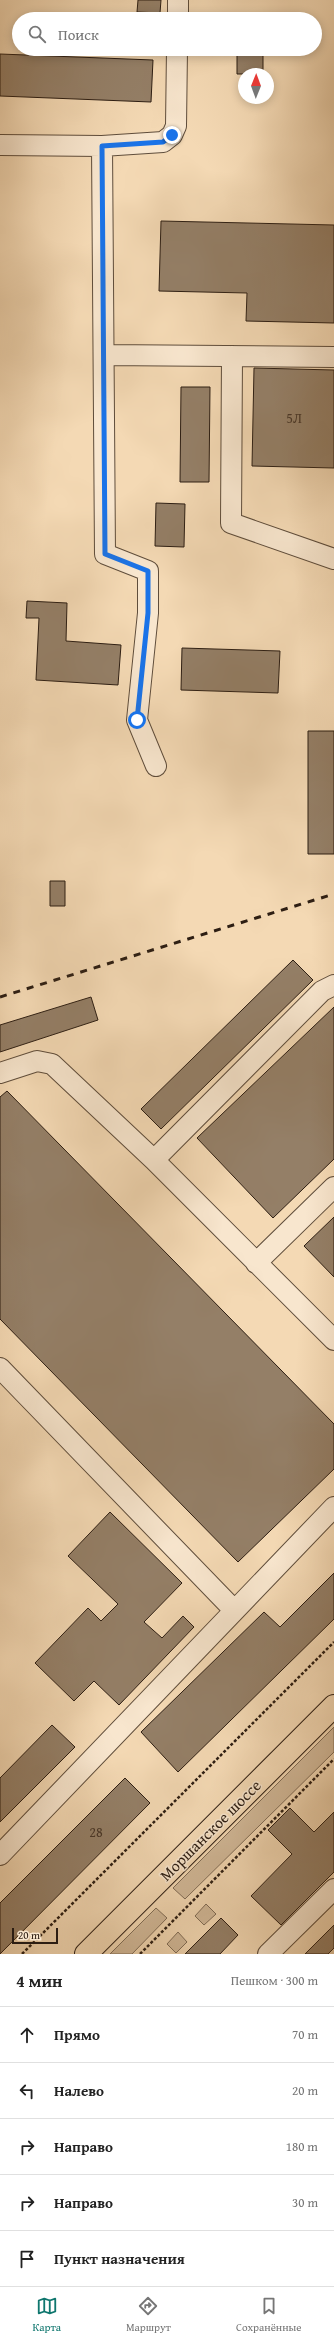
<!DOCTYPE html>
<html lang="ru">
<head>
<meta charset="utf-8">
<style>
	body { margin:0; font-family:"Gentium Book Plus",serif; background:#f6f6f6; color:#222 }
	.compass { position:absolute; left:238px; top:68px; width:36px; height:36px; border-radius:50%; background:#fff; box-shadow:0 2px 10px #0003; rotate:1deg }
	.scale { position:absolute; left:12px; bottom:10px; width:46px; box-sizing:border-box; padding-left:4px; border:2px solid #2d1e13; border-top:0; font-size:11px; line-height:14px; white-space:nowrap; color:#2d1e13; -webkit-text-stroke:3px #f8e6ce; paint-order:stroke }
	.stop { position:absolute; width:12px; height:12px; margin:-9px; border:3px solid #1a73e8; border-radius:50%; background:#fff }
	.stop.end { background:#1a73e8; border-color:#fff; box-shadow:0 1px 4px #0008 }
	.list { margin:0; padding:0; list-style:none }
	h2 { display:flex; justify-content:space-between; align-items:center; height:52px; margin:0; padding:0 16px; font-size:17px }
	h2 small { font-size:13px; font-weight:400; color:#767676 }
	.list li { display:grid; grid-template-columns:26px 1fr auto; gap:12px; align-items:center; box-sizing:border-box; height:56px; padding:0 16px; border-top:1px solid #e0e0e0 }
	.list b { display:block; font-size:15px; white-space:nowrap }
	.list em { font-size:13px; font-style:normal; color:#767676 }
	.icon { flex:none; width:22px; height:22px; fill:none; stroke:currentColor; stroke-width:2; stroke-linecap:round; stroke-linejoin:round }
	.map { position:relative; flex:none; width:334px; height:1954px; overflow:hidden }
	.search { position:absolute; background:#fff; box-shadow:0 2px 10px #0003; left:12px; right:12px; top:12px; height:44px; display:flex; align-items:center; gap:10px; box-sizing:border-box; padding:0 14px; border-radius:22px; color:#767676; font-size:15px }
	.sheet { height:332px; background:#fff }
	nav { display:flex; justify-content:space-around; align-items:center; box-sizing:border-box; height:56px; border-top:1px solid #e0e0e0; background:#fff; font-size:11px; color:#767676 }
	nav a { display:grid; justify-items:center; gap:2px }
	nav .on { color:#0f766e }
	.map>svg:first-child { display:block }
	.green { fill:#d2b999; stroke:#806c56 }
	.building { fill:#947f67; stroke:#2d1e13 }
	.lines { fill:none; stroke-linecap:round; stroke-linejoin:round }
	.minor-casing { stroke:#5f4d3b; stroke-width:22 }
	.major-casing { stroke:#2d1e13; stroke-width:24 }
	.path { stroke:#2d1e13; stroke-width:2.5; stroke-dasharray:3 2; stroke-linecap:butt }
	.minor { stroke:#f8e6ce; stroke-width:20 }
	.major { stroke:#f4d9b4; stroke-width:22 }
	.rail { stroke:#2d1e13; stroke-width:3; stroke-dasharray:7 7; stroke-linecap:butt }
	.route { stroke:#1a73e8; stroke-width:5 }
	.labels { text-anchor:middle; stroke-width:3; stroke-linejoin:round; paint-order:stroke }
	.number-label { font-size:14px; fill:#473628 }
	.street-label { font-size:16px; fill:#2d1e13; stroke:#f8e6ce }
</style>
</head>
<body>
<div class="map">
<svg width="334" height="1954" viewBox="0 0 334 1954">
	<rect width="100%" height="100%" fill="#f4d9b4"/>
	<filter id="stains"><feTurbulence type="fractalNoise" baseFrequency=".005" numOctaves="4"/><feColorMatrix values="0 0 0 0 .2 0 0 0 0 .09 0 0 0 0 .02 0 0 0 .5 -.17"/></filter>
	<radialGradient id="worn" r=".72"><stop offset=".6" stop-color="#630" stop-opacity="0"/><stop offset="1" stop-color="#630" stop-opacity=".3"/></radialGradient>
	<path class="green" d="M334,1727v25l-149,147 -12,-11z
		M206,1904l10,10 -12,11 -9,-9z
		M156,1908l11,10 -35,36h-22z
		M178,1932l9,10 -11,11 -9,-9z"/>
	<path class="building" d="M138,0h23l-1,13 -23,-1z
		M245,49h18v25h-26v-22h8z
		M0,54l153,6 -2,42 -151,-6z
		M161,221l173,4v98l-88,-2 1,-28 -88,-2z
		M254,368l80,2v98l-82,-2z
		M181,387h29l-1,95h-29z
		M156,503l29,1 -1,43 -29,-1z
		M27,601l40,2 -1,38 55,4 -3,40 -82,-5 3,-62h-13z
		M182,648l98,3 -2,42 -97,-3z
		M308,731h26v123h-26z
		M50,881h15v25h-15z
		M293,960l20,20 -152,149 -20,-20z
		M91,997l7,23 -98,32v-27z
		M334,1007v152l-61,59 -76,-80z
		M7,1091l327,333v45l-96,93 -238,-243v-222z
		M334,1217v60l-30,-31z
		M110,1512l72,71 -38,39 18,16 21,-22 11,11 -75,78 -25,-24 -20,20 -39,-38 53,-55 13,13 17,-17 -50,-48z
		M334,1573v46l-156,153 -37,-40 123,-120 16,15z
		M52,1725l23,22 -75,75v-44z
		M125,1778l25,25 -150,151v-51z
		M290,1808l24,24 20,-20v60l-53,53 -30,-29 41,-42 -24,-24z
		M221,1918l17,17 -18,19h-35z
		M334,1925v23l-6,6h-23z"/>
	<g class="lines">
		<defs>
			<path id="minor" d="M178,19v-19
				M0,145l102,1 61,-4 9,-7 4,-9 1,-77
				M102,146l3,408 43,17v42l-11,107 19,46
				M104,355l230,2
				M232,356l-1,167 103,36
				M334,985l-12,6 -168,169 180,180
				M0,1073l37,-12 15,3 102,96
				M256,1263l78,-76
				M0,1368l234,242
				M0,1855l334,-348
				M268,1954l66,-65"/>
			<path id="major" d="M86,1954l248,-248"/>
		</defs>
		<use href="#minor" class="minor-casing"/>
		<use href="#major" class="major-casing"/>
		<path class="path" d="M22,1954l312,-312
			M140,1954l194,-195"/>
		<use href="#minor" class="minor"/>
		<use href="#major" class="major"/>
		<path class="rail" d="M0,997l334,-103"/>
	</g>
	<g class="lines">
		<path class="route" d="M137,720l11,-107v-42l-43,-17 -3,-408 61,-4 9,-7"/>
	</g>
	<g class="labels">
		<g class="number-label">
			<text x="294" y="423">5Л</text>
			<text x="96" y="1837">28</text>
		</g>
		<g class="street-label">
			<text transform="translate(210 1830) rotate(-45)" y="6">Моршанское шоссе</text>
		</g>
	</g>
	<rect width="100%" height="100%" filter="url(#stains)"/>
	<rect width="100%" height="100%" fill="url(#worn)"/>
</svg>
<svg class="compass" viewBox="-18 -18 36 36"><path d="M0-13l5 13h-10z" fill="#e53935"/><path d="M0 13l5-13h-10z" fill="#767676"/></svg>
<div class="scale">20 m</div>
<div class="stop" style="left:137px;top:720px"></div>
<div class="stop end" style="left:172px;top:135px"></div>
<div class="search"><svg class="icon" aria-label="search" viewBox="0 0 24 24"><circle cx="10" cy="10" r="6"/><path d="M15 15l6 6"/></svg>Поиск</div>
</div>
<section class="sheet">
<h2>4 мин<small>Пешком · 300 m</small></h2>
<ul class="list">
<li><svg class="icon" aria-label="ahead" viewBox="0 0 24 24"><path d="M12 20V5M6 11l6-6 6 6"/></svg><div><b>Прямо</b></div><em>70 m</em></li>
<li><svg class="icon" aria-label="left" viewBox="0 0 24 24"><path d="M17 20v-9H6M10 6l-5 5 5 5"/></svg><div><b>Налево</b></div><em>20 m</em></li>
<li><svg class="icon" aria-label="right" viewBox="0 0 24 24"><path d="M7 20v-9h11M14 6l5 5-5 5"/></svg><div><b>Направо</b></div><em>180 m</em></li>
<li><svg class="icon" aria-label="right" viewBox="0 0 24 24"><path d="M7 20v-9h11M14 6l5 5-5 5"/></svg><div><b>Направо</b></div><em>30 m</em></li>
<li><svg class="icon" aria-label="arrive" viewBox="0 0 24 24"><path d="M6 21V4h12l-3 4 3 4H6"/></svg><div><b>Пункт назначения</b></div></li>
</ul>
</section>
<nav>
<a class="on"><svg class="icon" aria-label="map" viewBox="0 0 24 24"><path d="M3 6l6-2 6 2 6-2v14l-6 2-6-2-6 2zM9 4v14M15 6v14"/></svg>Карта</a>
<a><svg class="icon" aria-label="directions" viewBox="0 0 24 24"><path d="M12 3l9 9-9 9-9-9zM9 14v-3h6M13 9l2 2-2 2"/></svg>Маршрут</a>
<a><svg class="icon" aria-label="saved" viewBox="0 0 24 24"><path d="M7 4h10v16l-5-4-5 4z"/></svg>Сохранённые</a>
</nav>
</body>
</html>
